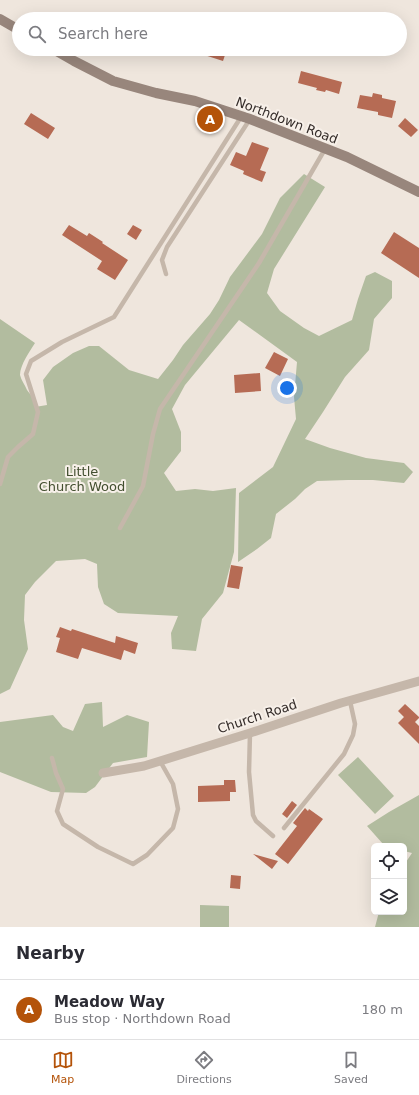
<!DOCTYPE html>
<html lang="en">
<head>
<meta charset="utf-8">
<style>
	body { margin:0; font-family:"DejaVu Sans",sans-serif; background:#f7f7f7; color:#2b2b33 }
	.controls { position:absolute; right:12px; bottom:12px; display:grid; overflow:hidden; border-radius:6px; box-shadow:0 4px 16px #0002 }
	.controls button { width:36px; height:36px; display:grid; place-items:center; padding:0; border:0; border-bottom:1px solid #e1e1e2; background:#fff; color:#2b2b33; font:20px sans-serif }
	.you { position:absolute; left:287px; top:388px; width:14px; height:14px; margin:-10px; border:3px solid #fff; border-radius:50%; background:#1a73e8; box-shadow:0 0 0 6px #1a73e833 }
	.badge { display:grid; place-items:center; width:26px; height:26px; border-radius:50%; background:#b45309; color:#fff; font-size:13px; font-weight:700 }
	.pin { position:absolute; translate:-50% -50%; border:2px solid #fff; box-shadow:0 1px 4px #0006 }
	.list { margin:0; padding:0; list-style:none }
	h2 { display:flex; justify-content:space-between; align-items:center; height:52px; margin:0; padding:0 16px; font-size:17px }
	h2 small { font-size:13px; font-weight:400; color:#7c7c81 }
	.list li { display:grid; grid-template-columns:26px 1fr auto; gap:12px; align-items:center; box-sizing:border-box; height:60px; padding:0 16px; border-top:1px solid #e1e1e2 }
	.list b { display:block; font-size:15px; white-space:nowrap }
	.list p { margin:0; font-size:13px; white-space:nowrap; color:#7c7c81 }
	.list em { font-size:13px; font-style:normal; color:#7c7c81 }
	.icon { flex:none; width:22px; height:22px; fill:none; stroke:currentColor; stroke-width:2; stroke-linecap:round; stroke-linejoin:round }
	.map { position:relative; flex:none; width:419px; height:927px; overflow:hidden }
	.search { position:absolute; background:#fff; box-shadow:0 4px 16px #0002; left:12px; right:12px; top:12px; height:44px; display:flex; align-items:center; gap:10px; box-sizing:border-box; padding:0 14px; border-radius:22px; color:#7c7c81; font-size:15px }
	.sheet { height:112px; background:#fff }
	nav { display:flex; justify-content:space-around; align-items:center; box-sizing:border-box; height:56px; border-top:1px solid #e1e1e2; background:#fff; font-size:11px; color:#7c7c81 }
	nav a { display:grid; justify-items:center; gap:2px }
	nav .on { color:#b45309 }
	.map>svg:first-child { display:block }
	.green { fill:#b2bc9f }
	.building { fill:#b66b54 }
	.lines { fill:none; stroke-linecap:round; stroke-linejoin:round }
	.lane { stroke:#c5b7aa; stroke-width:4.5 }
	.street { stroke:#c5b7aa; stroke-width:9 }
	.secondary { stroke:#98867c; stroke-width:10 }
	.labels { text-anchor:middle; stroke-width:4; stroke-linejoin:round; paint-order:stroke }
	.street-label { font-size:13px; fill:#342c29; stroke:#f7f0e9 }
	.park-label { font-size:13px; fill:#434f30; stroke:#f7f0e9 }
</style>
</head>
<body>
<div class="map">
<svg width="419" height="927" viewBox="0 0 419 927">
	<rect width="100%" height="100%" fill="#efe6dd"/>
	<path class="green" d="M304,174l21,13 -51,82 -7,24 13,18 24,17 15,8 33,-16 6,-21 8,-23 9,-4 17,9v17l-18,21 -5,31 -24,27 -22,35 -18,27 25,9 36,10 38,5 9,9 -9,11 -31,-3h-25l-31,1 -12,8 -10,10 -19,15 -5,24 -14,11 -19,13 1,-69 34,-26 23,-48 -2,-22 3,-35 -58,-42 -54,65 -13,24 9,23v19l-17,22 12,18 19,-2 18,2 23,-3 -2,64 -11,41 -21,26 -6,32 -24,-2 -1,-16 7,-17 -60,-3 -14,-9 -6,-17 -1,-23 -12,-5 -29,2 -21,21 -10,13 -1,25 4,29 -18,40 -10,5v-375l35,24c-5,8 -15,22 -15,32 1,5 5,10 7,15 4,5 8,10 8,17l12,-2 -4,-25 10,-13 20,-14 16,-7h10l30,24 29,9 15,-19 10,-15 27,-31 9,-14 11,-23 32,-43 18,-36z
		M102,702l1,25 24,-12 22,7 -2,35 -34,6 -18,24 -9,6 -35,-1 -51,-20v-50l53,-7 10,12 10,4 12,-27z
		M358,757l36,39 -19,18 -37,-39z
		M419,795v132h-44l4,-15h25v-47l8,-12 -8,-2v-5h-17l-4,-2 -16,-18 22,-14z
		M200,905l29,1v21h-29z"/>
	<path class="building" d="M192,49h35l-4,12 -31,-10z
		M301,71l41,11 -3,12 -13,-4 -1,2 -9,-2 1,-2 -19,-5z
		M373,93l9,2v3l14,3 -4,17 -14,-3v-3l-21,-4 3,-13 12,2z
		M31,113l24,15 -7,11 -24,-15z
		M405,118l13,12 -7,7 -13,-11z
		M252,142l17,6 -9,22 6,2 -4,10 -19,-8 1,-3 -14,-6 6,-13 10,4z
		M69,225l18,11 2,-3 14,9 -1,1 26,17 -13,20 -18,-11 5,-8 -40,-26z
		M133,225l9,5 -6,10 -9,-6z
		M394,232l25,16v30l-38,-25z
		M274,352l14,7 -8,17 -15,-8z
		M260,373l1,18 -26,2 -1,-18z
		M231,565l12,2 -4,22 -12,-2z
		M60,627l11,4 1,-2 43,14 1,-7 22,7 -3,11 -11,-4 -3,10 -39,-12 -4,11 -22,-7 4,-14 -4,-1z
		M405,704l14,13v1l-4,4 4,4v18l-21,-21 6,-6 -6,-6z
		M224,780h11l1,12h-6v9l-32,1v-16l26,-1z
		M292,801l5,4 -10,13 -5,-4z
		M305,808l3,3 1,-2 14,10 -35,45 -13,-10 22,-28 -4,-3z
		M253,854l25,7 -6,8z
		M231,875l10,1 -1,13 -10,-1z"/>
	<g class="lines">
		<path class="lane" d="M166,274l-4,-14 5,-13 83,-128
			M0,484l8,-27 10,-10 15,-13 5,-22 -12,-38 5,-13 31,-19 52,-25 127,-200
			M120,528l23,-42 10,-52 7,-25 99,-146 66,-114
			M250,733l-1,39 4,43 3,6 17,15
			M52,758l4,15 7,16 -6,22 6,13 35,23 35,17 14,-9 26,-27 5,-19 -5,-25 -13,-23
			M284,828l60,-74 9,-19 2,-11 -5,-23"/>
		<path class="street" d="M103,773l41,-7 106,-33 91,-30 78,-22"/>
		<path class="secondary" d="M0,19l19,11
			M53,49l21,12 39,20 43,12 39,8 55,18 97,38 72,35"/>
	</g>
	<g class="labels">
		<g class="street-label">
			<text transform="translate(287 120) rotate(21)" y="5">Northdown Road</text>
			<text transform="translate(257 716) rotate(-18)" y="5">Church Road</text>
		</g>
		<g class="park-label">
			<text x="82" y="476">Little<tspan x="82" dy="15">Church Wood</tspan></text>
		</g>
	</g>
</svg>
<div class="controls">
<button><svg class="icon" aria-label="locate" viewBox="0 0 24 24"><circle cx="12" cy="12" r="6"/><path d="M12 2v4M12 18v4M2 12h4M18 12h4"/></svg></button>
<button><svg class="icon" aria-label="layers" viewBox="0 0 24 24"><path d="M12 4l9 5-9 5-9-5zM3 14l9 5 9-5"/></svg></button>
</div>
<div class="you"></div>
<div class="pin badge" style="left:210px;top:119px">A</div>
<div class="search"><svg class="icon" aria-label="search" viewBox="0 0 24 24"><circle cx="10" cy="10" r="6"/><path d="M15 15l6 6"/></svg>Search here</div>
</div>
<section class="sheet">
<h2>Nearby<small></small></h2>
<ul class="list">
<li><span class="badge">A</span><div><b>Meadow Way</b><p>Bus stop · Northdown Road</p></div><em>180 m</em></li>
</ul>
</section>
<nav>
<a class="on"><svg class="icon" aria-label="map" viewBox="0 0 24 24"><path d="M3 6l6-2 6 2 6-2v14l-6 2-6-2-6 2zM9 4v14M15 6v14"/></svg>Map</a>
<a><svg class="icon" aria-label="directions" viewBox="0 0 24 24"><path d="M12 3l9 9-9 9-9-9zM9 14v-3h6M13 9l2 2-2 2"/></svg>Directions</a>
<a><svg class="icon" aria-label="saved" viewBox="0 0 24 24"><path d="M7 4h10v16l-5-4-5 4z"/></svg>Saved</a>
</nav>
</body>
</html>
